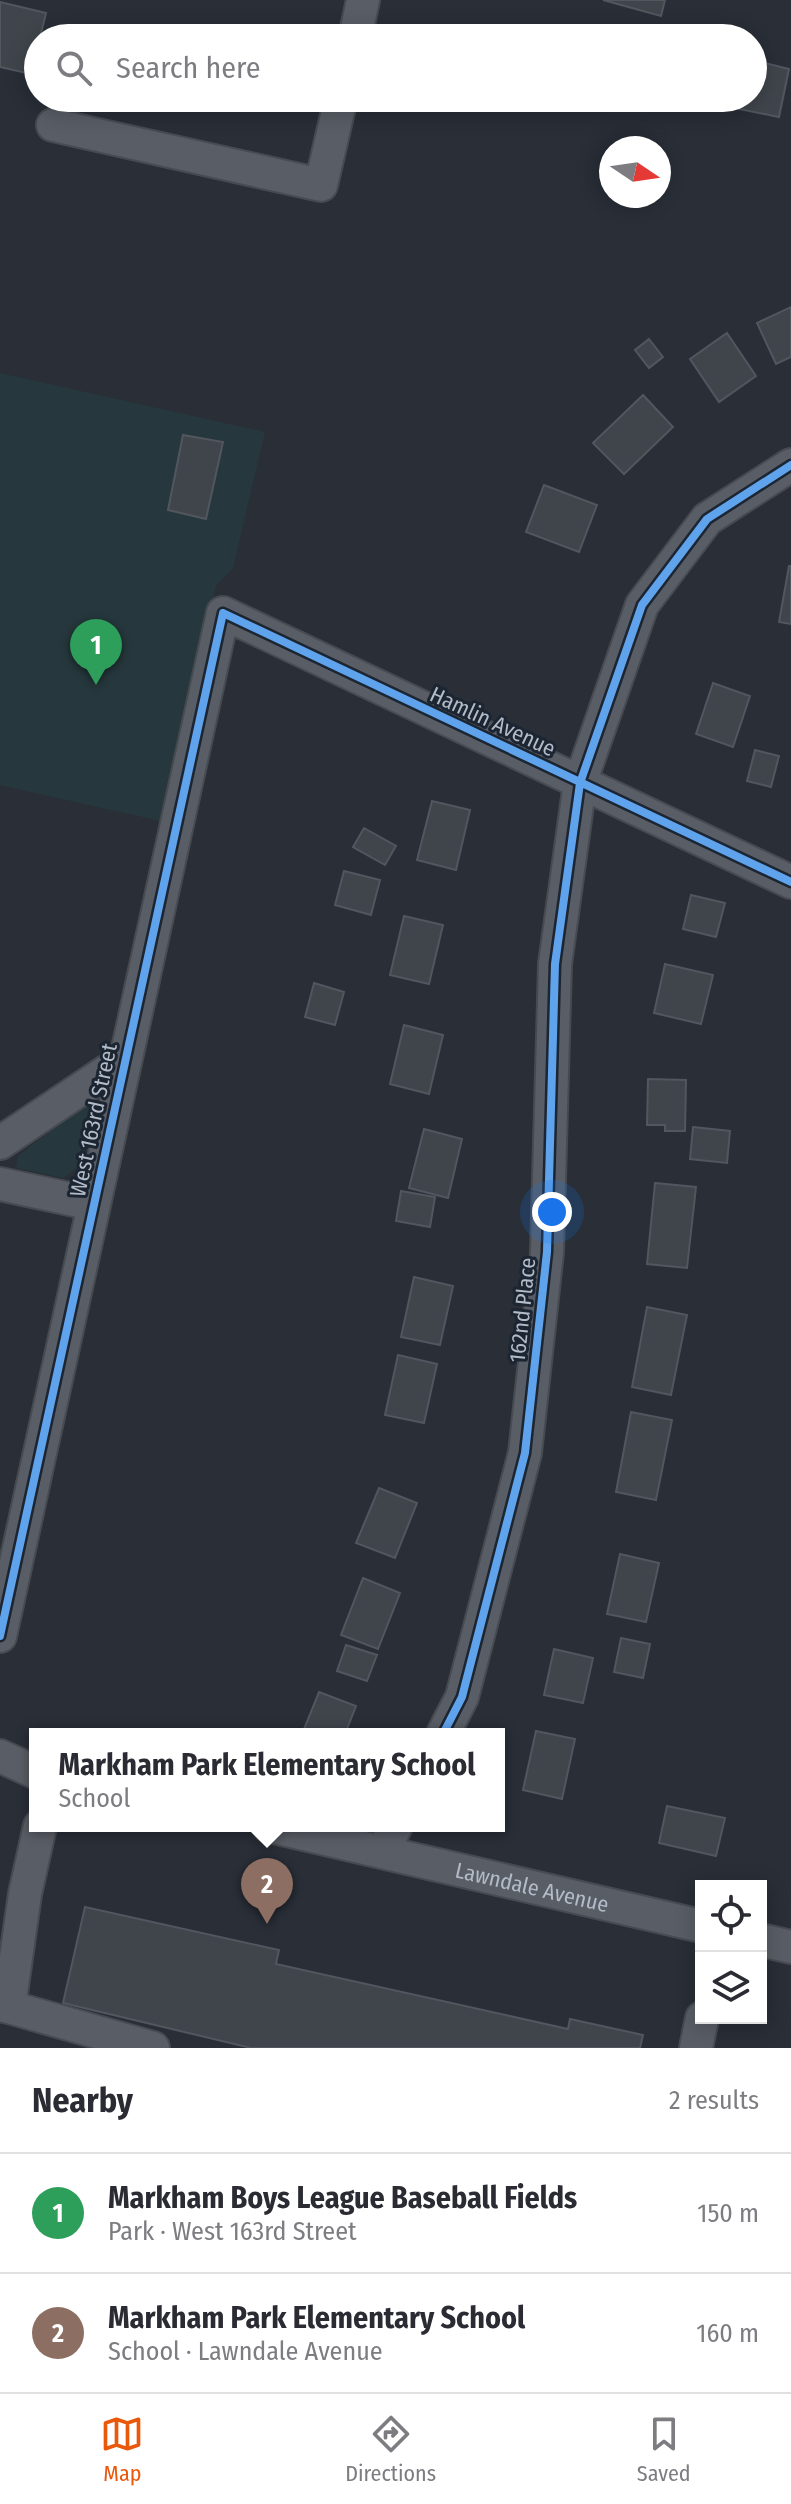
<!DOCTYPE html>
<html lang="en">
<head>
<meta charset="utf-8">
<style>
	body { margin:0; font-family:"Fira Sans Condensed",sans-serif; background:#f2f2f3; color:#2b2b33 }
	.controls { position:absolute; right:24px; bottom:24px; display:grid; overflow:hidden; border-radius:0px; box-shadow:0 4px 20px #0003 }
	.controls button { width:72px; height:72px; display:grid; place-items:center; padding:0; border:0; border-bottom:2px solid #e1e1e2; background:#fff; color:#2b2b33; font:40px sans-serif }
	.compass { position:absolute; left:599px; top:136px; width:72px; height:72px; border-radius:50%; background:#fff; box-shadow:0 4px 20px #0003; rotate:103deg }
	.you { position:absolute; left:552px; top:1212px; width:28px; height:28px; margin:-20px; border:6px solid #fff; border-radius:50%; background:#1a73e8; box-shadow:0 0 0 12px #1a73e833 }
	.badge { display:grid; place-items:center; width:52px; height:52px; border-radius:50%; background:#ea580c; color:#fff; font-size:26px; font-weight:700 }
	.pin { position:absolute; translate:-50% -66px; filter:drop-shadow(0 2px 4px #0008) }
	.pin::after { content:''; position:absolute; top:42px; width:28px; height:24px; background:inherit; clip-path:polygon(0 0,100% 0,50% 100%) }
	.popup { position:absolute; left:29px; top:1728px; width:476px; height:104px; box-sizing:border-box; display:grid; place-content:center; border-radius:0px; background:#fff; filter:drop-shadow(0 2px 6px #0005); font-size:26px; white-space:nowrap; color:#7c7c81 }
	.popup b { font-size:30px; color:#2b2b33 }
	.popup::after { content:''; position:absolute; left:50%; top:100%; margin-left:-16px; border:16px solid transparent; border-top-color:#fff }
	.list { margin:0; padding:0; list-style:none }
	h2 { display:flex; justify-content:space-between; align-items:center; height:104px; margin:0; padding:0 32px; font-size:34px }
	h2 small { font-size:26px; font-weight:400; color:#7c7c81 }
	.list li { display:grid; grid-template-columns:52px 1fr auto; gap:24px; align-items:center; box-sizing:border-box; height:120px; padding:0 32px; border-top:2px solid #e1e1e2 }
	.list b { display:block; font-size:30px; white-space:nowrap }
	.list p { margin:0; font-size:26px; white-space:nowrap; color:#7c7c81 }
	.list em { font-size:26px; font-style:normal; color:#7c7c81 }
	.icon { flex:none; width:44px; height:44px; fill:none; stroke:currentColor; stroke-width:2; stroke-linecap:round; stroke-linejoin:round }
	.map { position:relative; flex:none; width:791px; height:2048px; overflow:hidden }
	.search { position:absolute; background:#fff; box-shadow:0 4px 20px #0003; left:24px; right:24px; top:24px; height:88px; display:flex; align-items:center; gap:20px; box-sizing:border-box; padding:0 28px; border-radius:44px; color:#7c7c81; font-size:30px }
	.sheet { height:344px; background:#fff }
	nav { display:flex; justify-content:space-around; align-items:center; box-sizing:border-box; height:112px; border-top:2px solid #e1e1e2; background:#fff; font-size:22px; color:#7c7c81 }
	nav a { display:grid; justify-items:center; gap:4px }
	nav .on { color:#ea580c }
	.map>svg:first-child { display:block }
	.green { fill:#26383d }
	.building { fill:#40454c; stroke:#51565f; stroke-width:2 }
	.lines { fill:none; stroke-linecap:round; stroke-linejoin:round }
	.minor-casing { stroke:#474b51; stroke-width:36 }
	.minor { stroke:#595d65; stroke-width:32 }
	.cycleway-casing { stroke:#1c2532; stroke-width:13 }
	.cycleway { stroke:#60a3ed; stroke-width:8 }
	.labels { text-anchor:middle; stroke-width:6; stroke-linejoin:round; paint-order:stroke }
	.street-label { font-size:22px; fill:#b3bbc8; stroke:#1c2532 }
</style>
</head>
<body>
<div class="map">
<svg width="791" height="2048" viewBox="0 0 791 2048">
	<rect width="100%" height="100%" fill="#292e37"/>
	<path class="green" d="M0,373l265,59 -32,136 -17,18 -56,235 -160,-36z
		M85,1104l9,2 -14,59 -16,13 -48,-10 2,-12z"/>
	<path class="building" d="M603,0h62l-4,16z
		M0,2l46,11 -15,61 -31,-7z
		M753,60l36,9 -10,48 -40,-8 2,-11h12z
		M791,307v50l-15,7 -19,-41z
		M727,333l29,43 -37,26 -29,-43z
		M649,339l14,18 -14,11 -14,-18z
		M643,395l30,32 -49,47 -31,-31z
		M183,435l40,7 -17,77 -38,-9z
		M544,485l53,20 -18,47 -53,-20z
		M789,566h2v58l-12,-2z
		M713,683l37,13 -17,51 -37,-13z
		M755,750l24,6 -8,31 -24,-6z
		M432,801l38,9 -14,60 -39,-10z
		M364,828l32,18 -11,19 -32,-18z
		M344,871l36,9 -9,35 -36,-10z
		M691,895l34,8 -9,34 -33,-8z
		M404,916l39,9 -14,59 -39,-9z
		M665,964l48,11 -12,49 -47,-11z
		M314,983l30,9 -9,33 -30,-8z
		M404,1025l39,10 -14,59 -39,-10z
		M648,1079l38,1 -1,51h-20v-6h-18z
		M693,1127l37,4 -3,32 -37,-4z
		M424,1129l38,10 -14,59 -39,-10z
		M655,1183l41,4 -9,81 -40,-4z
		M401,1191l34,6 -5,30 -34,-6z
		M414,1277l39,9 -13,59 -39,-8z
		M647,1307l40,8 -16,80 -39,-8z
		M398,1355l39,9 -13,59 -39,-8z
		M631,1412l41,8 -16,80 -40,-8z
		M379,1488l38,15 -22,55 -39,-15z
		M620,1554l39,9 -13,59 -39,-8z
		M363,1578l37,15 -22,56 -37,-14z
		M621,1638l29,6 -7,34 -29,-6z
		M346,1645l31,10 -10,26 -30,-10z
		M554,1649l39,9 -10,45 -39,-8z
		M319,1692l37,14 -11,28h-43z
		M536,1731l39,8 -13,60 -39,-9z
		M667,1806l58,12 -9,38 -57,-13z
		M85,1907l194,43 -3,14 292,65 2,-10 73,16 -3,13h-389l-188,-45z"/>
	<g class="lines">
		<defs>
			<g id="minor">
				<path d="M355,38l8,-38"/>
				<path d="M53,125l268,60 20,-87"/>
				<path d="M0,1143l124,-83"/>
				<path d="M0,1184l93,20"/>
				<path d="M0,1636l223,-1023 568,269"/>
				<path d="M443,1734l19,-37 63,-244 22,-201 8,-288 25,-181 62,-178 65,-86 84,-54"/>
				<path d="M0,1756l35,16"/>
				<path id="s1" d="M269,1826l432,100"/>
				<path d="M382,1852l14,-26"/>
				<path d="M761,1940l30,7"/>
				<path d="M0,2005l9,2 16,-113 15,-68"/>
				<path d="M9,2007l144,41"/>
				<path d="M696,2048l6,-30"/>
			</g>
		</defs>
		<use href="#minor" class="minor-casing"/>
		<use href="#minor" class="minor"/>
		<defs>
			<path id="cycleway" d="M0,1636l223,-1023 568,269
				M443,1734l19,-37 63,-244 22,-201 8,-288 25,-181 62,-178 65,-86 84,-54"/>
		</defs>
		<use href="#cycleway" class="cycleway-casing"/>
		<use href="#cycleway" class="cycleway"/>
	</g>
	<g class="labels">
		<g class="street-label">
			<text transform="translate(493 721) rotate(25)" y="8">Hamlin Avenue</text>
			<text transform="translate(93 1120) rotate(-78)" y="8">West 163rd Street</text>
			<text transform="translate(522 1310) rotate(-84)" y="8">162nd Place</text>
			<text dy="8" stroke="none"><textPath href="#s1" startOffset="270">Lawndale Avenue</textPath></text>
		</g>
	</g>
</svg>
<div class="controls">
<button><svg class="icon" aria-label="locate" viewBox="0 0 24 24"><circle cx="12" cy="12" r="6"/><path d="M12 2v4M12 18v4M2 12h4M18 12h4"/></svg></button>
<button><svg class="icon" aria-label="layers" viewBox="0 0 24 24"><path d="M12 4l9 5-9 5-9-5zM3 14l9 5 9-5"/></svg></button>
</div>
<svg class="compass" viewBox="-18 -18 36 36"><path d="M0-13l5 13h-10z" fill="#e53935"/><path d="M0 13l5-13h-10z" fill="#7c7c81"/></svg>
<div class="you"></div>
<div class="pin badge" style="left:96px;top:685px;background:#2e9e5b">1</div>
<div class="pin badge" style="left:267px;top:1924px;background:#8d6e63">2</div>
<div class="popup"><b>Markham Park Elementary School</b>School</div>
<div class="search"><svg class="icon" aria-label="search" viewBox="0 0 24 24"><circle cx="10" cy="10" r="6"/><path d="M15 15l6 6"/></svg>Search here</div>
</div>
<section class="sheet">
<h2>Nearby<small>2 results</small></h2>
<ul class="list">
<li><span class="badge" style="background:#2e9e5b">1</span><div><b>Markham Boys League Baseball Fields</b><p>Park · West 163rd Street</p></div><em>150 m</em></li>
<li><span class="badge" style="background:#8d6e63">2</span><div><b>Markham Park Elementary School</b><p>School · Lawndale Avenue</p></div><em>160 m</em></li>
</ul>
</section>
<nav>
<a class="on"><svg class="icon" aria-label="map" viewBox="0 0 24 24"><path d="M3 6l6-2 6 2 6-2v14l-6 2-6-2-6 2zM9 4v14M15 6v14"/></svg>Map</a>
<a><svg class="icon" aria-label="directions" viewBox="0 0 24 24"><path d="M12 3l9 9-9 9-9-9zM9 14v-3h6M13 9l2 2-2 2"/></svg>Directions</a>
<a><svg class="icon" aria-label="saved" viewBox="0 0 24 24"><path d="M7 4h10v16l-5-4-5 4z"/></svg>Saved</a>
</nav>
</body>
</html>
